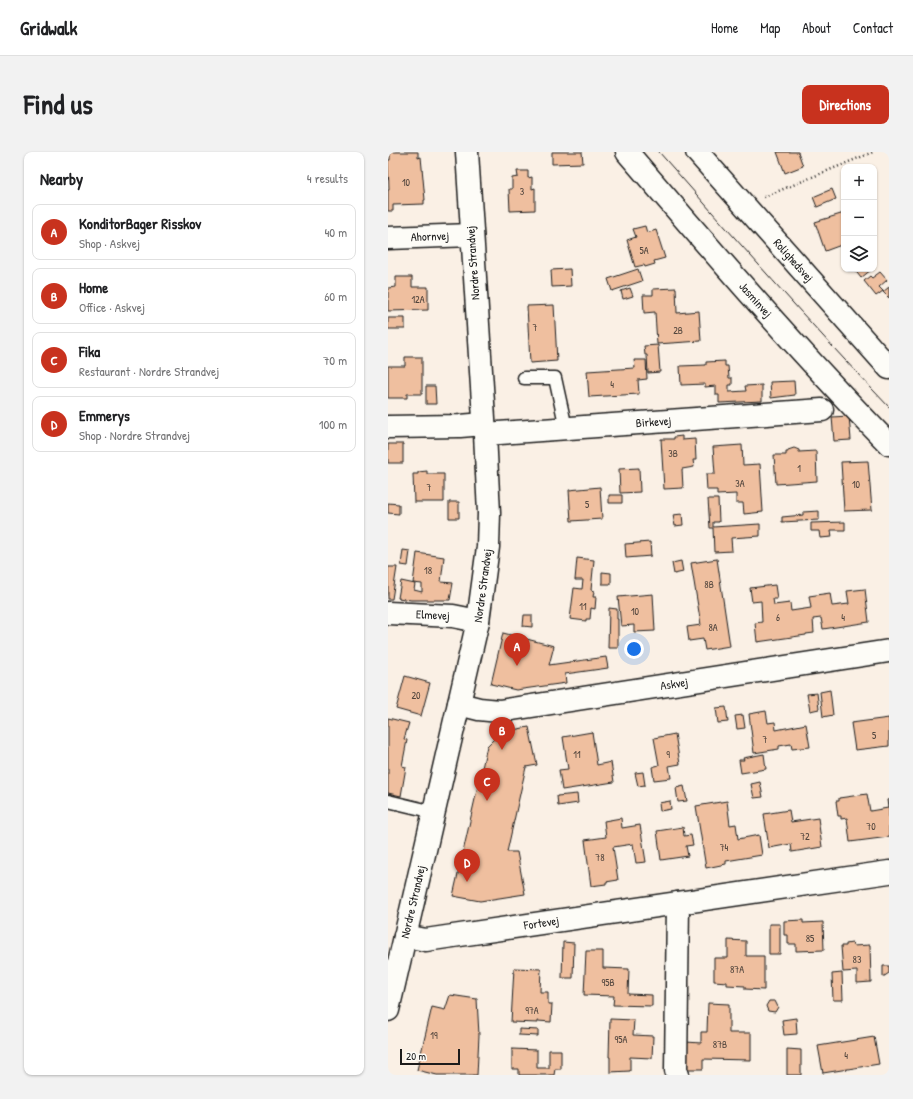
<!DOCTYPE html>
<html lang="en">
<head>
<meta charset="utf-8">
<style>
	body { margin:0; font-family:"Patrick Hand",sans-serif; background:#f2f2f2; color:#202124 }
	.controls { position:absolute; right:12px; top:12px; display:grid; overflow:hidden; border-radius:8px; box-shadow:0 1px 3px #0004 }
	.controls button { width:36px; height:36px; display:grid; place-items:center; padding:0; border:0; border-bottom:1px solid #e0e0e0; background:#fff; color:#202124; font:20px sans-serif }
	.scale { position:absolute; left:12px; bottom:10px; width:60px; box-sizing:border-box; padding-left:4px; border:2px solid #1c1c1c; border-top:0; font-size:11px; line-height:14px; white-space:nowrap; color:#1c1c1c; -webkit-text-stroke:3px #fdfcf7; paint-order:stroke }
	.you { position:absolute; left:246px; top:497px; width:14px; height:14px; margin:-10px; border:3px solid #fff; border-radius:50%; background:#1a73e8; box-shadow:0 0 0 6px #1a73e833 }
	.badge { display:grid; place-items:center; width:26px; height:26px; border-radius:50%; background:#c8321e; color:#fff; font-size:13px; font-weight:700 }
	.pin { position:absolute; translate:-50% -33px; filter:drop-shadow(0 1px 2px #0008) }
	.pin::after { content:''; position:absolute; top:21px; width:14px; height:12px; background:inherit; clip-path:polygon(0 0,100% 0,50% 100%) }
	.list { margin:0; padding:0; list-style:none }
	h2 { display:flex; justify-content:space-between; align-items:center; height:52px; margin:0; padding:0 16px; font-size:17px }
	h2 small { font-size:13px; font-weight:400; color:#757577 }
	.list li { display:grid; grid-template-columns:26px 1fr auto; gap:12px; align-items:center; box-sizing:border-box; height:56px; margin:0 8px 8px; padding:0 8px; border:1px solid #e0e0e0; border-radius:8px }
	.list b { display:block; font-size:15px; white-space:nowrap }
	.list p { margin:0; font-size:13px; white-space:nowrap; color:#757577 }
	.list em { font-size:13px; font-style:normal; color:#757577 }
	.icon { flex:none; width:22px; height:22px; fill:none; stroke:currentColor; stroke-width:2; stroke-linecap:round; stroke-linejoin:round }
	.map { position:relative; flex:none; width:501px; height:923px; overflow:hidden; border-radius:8px }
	header { display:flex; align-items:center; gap:24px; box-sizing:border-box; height:56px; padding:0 20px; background:#fff; border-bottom:1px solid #e0e0e0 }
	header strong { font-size:19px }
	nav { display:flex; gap:22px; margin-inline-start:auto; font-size:14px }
	.intro { display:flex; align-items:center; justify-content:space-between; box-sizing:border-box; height:96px; padding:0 24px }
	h1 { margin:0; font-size:28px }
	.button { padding:10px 18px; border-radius:8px; background:#c8321e; color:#fff; font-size:14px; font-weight:700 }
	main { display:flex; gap:24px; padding:0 24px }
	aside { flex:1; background:#fff; border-radius:8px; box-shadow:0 1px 3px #0004 }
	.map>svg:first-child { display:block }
	.building { fill:#efbf9f; stroke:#1c1c1c }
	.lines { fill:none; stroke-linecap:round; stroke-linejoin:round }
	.service-casing { stroke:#1c1c1c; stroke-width:15 }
	.minor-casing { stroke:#1c1c1c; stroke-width:25 }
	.tertiary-casing { stroke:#1c1c1c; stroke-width:25 }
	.path { stroke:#1c1c1c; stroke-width:2.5; stroke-dasharray:1 3; stroke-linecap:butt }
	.service { stroke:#fdfcf7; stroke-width:12 }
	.minor { stroke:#fdfcf7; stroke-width:22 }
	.tertiary { stroke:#fdfcf7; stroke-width:22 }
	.tram { stroke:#1c1c1c; stroke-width:1 }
	.labels { text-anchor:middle; stroke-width:3; stroke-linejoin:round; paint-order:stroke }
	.number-label { font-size:10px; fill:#51453d }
	.street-label { font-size:12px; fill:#1c1c1c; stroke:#fdfcf7 }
</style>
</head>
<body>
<header>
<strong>Gridwalk</strong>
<nav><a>Home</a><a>Map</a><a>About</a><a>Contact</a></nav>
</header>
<div class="intro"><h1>Find us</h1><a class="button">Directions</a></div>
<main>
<aside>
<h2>Nearby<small>4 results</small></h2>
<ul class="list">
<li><span class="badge">A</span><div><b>KonditorBager Risskov</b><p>Shop · Askvej</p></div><em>40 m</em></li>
<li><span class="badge">B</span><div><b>Home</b><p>Office · Askvej</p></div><em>60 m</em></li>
<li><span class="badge">C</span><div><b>Fika</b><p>Restaurant · Nordre Strandvej</p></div><em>70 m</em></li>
<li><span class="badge">D</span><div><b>Emmerys</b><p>Shop · Nordre Strandvej</p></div><em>100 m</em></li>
</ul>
</aside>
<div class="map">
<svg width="501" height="923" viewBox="0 0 501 923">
	<rect width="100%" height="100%" fill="#faf0e5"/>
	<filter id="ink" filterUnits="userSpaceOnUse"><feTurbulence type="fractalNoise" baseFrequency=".025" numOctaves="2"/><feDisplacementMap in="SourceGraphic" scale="8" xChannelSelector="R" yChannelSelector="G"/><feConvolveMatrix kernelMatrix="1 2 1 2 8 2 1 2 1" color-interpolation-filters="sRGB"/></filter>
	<g filter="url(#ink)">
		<path class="building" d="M2,0h28v6l3,-1 4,43h-1v4l-31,1v6h-5v-21h1l-1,-30h2z
			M164,0h30l1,11 -31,1z
			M389,0h21l5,14 -18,7z
			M129,19h11v7l4,-1v12l3,-1v22l-25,1 -1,-22h3v-11l6,-1z
			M444,37l4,10 -19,8 -4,-10z
			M456,61v31l-19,7 -10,-29z
			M257,74l2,7 9,-3 9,28 -11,3 1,3 -10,3 -1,-2 -9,2 -8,-27 9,-3 -3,-8z
			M182,117l1,17 -19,1 -1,-17z
			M250,117l4,12 -30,10 -4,-12z
			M466,117h18l-11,9z
			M492,120l7,8 -8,7 4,4 -7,5 -12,-15 6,-5 2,2z
			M8,125h16v10h16v23l-40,1v-23l8,-1z
			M501,135v11l-6,-6z
			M242,136l3,8 -10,3 -2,-8z
			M288,136l1,25 22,-2 2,30 -44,3 -2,-32 -11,1 -1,-18h10v-6z
			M166,153l3,56 -27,2 -3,-57z
			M0,166h17v11h-17z
			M270,193l2,27 -12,1 -1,-18h-2l-1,-9z
			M17,205h17v37h-15v4h-19v-32h17z
			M246,208h12l1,19 -9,1 1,14 -50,3 -2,-26 48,-3z
			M337,209v5h3l1,12h3v7h-3v7l17,-1 -1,-5 17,-1v16l-43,2v-8h-3v-9l-11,1v-3l-24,1 -1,-19 26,-1v-3z
			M406,229l1,14 -24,3 -1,-16z
			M38,234h9l1,18h-10z
			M461,264l2,24 -17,1 -2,-24z
			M294,284v4l13,-1 1,21h-3l1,7 -12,2 1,19 -19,1 -3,-50h13v-2z
			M0,292h15v19h-15z
			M354,293l1,20 17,-1 3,48 -19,2 -1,-11h-7v-9l-19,1v-5h-10l-1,-16h9l-2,-27z
			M406,296l5,2v2l17,-1 1,30 -41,3 -2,-29h12v-3h2v-2z
			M480,309l4,49 -28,1 -3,-49z
			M251,316l1,24 -20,1 -1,-24z
			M39,319v3h17v28h-30l-1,-28h5v-2z
			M212,335l2,32 -31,2 -2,-31z
			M221,343h13v8h-13z
			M320,347h10l1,23h-6v5l47,-3v12l-29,2 1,13 -18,1 -1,-24h-3z
			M61,350h10v16h-10z
			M0,351l11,1v10l-11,-1z
			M431,359v9l-37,2v-5l21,-2v-3z
			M294,362l1,11 -8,1 -2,-11z
			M457,370v8h-14l1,7 -12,1 -1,-7h-8v-8z
			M262,390l1,14 -25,2 -1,-14z
			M15,398l7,1 -2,15 -7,-1z
			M29,401l27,4 -3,25 12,1 -3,17h-39l-13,-2 3,-17 14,3 -1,6 8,2v-8l-9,-1z
			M189,406l17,2 -3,30 3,1 -1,6h3l-1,12 -4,-1 -1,11h-4v2l-16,-2 4,-31 8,1 1,-9h-8z
			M329,407l13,87 -25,4 -2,-11 -14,2 -2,-14 14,-2 -10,-62z
			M293,409l2,11 -9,2 -2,-11z
			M0,415h9l-5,32h-4z
			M214,420l9,1v11h-9z
			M387,433l2,14h-4l1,6 16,-2 1,8 20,-3 -2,-12 21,-3 2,13 17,-2 -2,-13 18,-2 4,33 -46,7 -2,-11 -8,1 1,14 -8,1v1l-49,7 -2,-19 7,-1 -1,-21 -9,1 -2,-14z
			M265,442l2,37 -21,1v-7l-13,1 -3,-29z
			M221,456l8,1v10h1v29h-10z
			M136,463h8v12l-9,-1z
			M115,481l51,13 -5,19 57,-8 2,11 -43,6 1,9 -50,7 -25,-6z
			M17,524l25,7 -9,33 -25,-7z
			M442,538l3,25 -10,2 -3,-25z
			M429,541l2,16 -9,2 -3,-17z
			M338,555l2,15 -10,1 -2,-15z
			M378,559l2,12 7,-1 1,8 30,-6 4,23 -18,2 -1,-5 -12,2v3l-25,4 -5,-39z
			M355,563l2,13 -8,1 -2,-13z
			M0,566l21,5 -5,16 3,1 -5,26 4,1 -5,29 -13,-3z
			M501,566v28l-34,4 -4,-27z
			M141,575l8,38 -11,2 -19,85h10l8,42 -45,7 -27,-5 34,-150 14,-14z
			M204,580l5,33 14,-3 3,20 -52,8 -3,-20 9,-1 -5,-32z
			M287,582l5,30 -11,2 2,12 -17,2 -2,-13 7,-2 -5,-27z
			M376,602l2,15 -25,4 -2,-13h5l-1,-2z
			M255,620l2,13 -7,1 -3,-13z
			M372,630l3,15 -9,1 -3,-14z
			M296,634l3,15 -9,1 -2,-14z
			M189,642l1,9 -20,3 -1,-10z
			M479,642l3,17 18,-3 -1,-8 2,-1v38l-39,5 -3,-24 -6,1v-3h-3l-2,-15h3v-3z
			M282,649l1,8 -11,2 -1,-8z
			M339,649l3,24 6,-1 2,15 21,-4 3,20 -36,6v3l-20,4 -10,-62z
			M401,658l2,12 27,-4 4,29 -30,5 -1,-8 -22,4 -5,-34z
			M233,666l1,10 18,-3 6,37 -10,1 -3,-19 -20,3 5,33 -12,2v2l-15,2 -6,-46 21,-3 -2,-16z
			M295,675l1,9 7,-1 2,10 -7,1 2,10 -27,4 -4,-29z
			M415,768v3l20,-1 1,28 -28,1v-7h-8v-9h-4v-14z
			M381,772h11v30h-11z
			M340,788l18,1v15h18v34l-19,-1v-3l-18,-1v-3l-13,-1v-23h14z
			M175,790l11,1 -1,35h-11z
			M464,791l1,3 17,-1 1,37 -14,1v-12l-14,1 -2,-26h5v-2z
			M198,799h17v17l26,1 -1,25 24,1v11l-39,-1 1,-9 -30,-1z
			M495,814h6v7l-6,4z
			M126,816l27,1 -1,23h8v12h4l-1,18 -13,-1v2l-27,-1z
			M454,821l1,27h-10l-1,-26z
			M62,843l27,4 2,36 -2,40h-40l-20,-5 15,-63 13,3z
			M381,849h6l3,6 -3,5 -7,-1 -2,-5z
			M320,851l21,1v29h22v27l-48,-1v10h-18l1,-27 15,1v-11h6z
			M408,866l1,16 -13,1 -2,-15z
			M222,867l24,1 -1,15 20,1 -1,22 -22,-1v14l-20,1v-15h-1z
			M131,877l19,1v6l-19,-1z
			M486,885l5,27 -56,9 -5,-27z
			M124,897l25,1v18h12v-18h12v19h-6l-1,6h-35v-6h-7z
			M399,897l14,1v25h-14z"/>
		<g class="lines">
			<defs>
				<path id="service" d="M136,226h31l11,50
					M0,649l46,11"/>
				<g id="minor">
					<path id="s1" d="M239,0c85,99 171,199 262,292"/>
					<path id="s2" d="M309,0l192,216"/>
					<path id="s3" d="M0,86l84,-3"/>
					<path d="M0,275l72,-1 24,-2"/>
					<path id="s4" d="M97,282l337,-24"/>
					<path id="s5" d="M0,461l65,3 25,5"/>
					<path id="s6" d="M71,552l20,5 20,2 390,-60"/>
					<path d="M290,751l-2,167 2,5"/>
					<path id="s7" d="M17,784l21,4 463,-68"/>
				</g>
				<g id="tertiary">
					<path id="s8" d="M0,858l90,-389 10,-74 1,-34 -4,-79 -18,-282"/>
				</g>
			</defs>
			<use href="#service" class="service-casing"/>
			<use href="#minor" class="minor-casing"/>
			<use href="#tertiary" class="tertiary-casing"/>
			<path class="path" d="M376,45l109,-45"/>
			<use href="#service" class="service"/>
			<use href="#minor" class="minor"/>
			<use href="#tertiary" class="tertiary"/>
			<path class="tram" d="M271,0c76,86 151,172 230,255"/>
		</g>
	</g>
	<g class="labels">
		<g class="number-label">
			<text x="18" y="34">10</text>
			<text x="134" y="43">3</text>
			<text x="256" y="102">5A</text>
			<text x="30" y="151">12A</text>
			<text x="147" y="179">7</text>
			<text x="290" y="182">2B</text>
			<text x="224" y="236">4</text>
			<text x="285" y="305">3B</text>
			<text x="411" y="320">1</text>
			<text x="352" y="335">3A</text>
			<text x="468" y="336">10</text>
			<text x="41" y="339">7</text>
			<text x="199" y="356">5</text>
			<text x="40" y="422">18</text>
			<text x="321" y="436">8B</text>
			<text x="195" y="458">11</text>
			<text x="247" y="463">10</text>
			<text x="390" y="469">6</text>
			<text x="455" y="469">4</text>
			<text x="325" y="479">8A</text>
			<text x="28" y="547">20</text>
			<text x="486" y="587">5</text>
			<text x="377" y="591">7</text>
			<text x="189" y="606">11</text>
			<text x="280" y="606">9</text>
			<text x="483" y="678">70</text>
			<text x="417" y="688">72</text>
			<text x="336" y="699">74</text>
			<text x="212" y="709">78</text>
			<text x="422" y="790">85</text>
			<text x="469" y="811">83</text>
			<text x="349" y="821">87A</text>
			<text x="220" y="834">95B</text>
			<text x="144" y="862">97A</text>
			<text x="46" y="887">19</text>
			<text x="233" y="891">95A</text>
			<text x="332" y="896">87B</text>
			<text x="458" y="907">4</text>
		</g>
		<g class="street-label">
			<text dy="4" stroke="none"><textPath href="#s3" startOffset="42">Ahornvej</textPath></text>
			<text dy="4" stroke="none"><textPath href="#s2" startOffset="145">Rolighedsvej</textPath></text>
			<text transform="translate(85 111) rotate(-94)" y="4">Nordre Strandvej</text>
			<text dy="4" stroke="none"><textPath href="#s1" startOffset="196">Jasminvej</textPath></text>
			<text dy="4" stroke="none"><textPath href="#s4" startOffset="169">Birkevej</textPath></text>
			<text dy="4" stroke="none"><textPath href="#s8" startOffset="435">Nordre Strandvej</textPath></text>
			<text dy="4" stroke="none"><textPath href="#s5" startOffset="45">Elmevej</textPath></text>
			<text dy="4" stroke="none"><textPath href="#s6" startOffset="218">Askvej</textPath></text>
			<text dy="4" stroke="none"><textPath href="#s8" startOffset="111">Nordre Strandvej</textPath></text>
			<text dy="4" stroke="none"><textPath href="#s7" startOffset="138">Fortevej</textPath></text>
		</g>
	</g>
</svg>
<div class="controls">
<button>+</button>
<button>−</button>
<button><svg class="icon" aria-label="layers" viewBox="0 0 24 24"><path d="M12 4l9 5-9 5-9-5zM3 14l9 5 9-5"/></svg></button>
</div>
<div class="scale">20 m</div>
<div class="you"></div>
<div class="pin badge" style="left:129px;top:514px">A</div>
<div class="pin badge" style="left:114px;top:598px">B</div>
<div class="pin badge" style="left:99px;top:649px">C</div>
<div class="pin badge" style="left:79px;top:730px">D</div>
</div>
</main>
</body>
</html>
